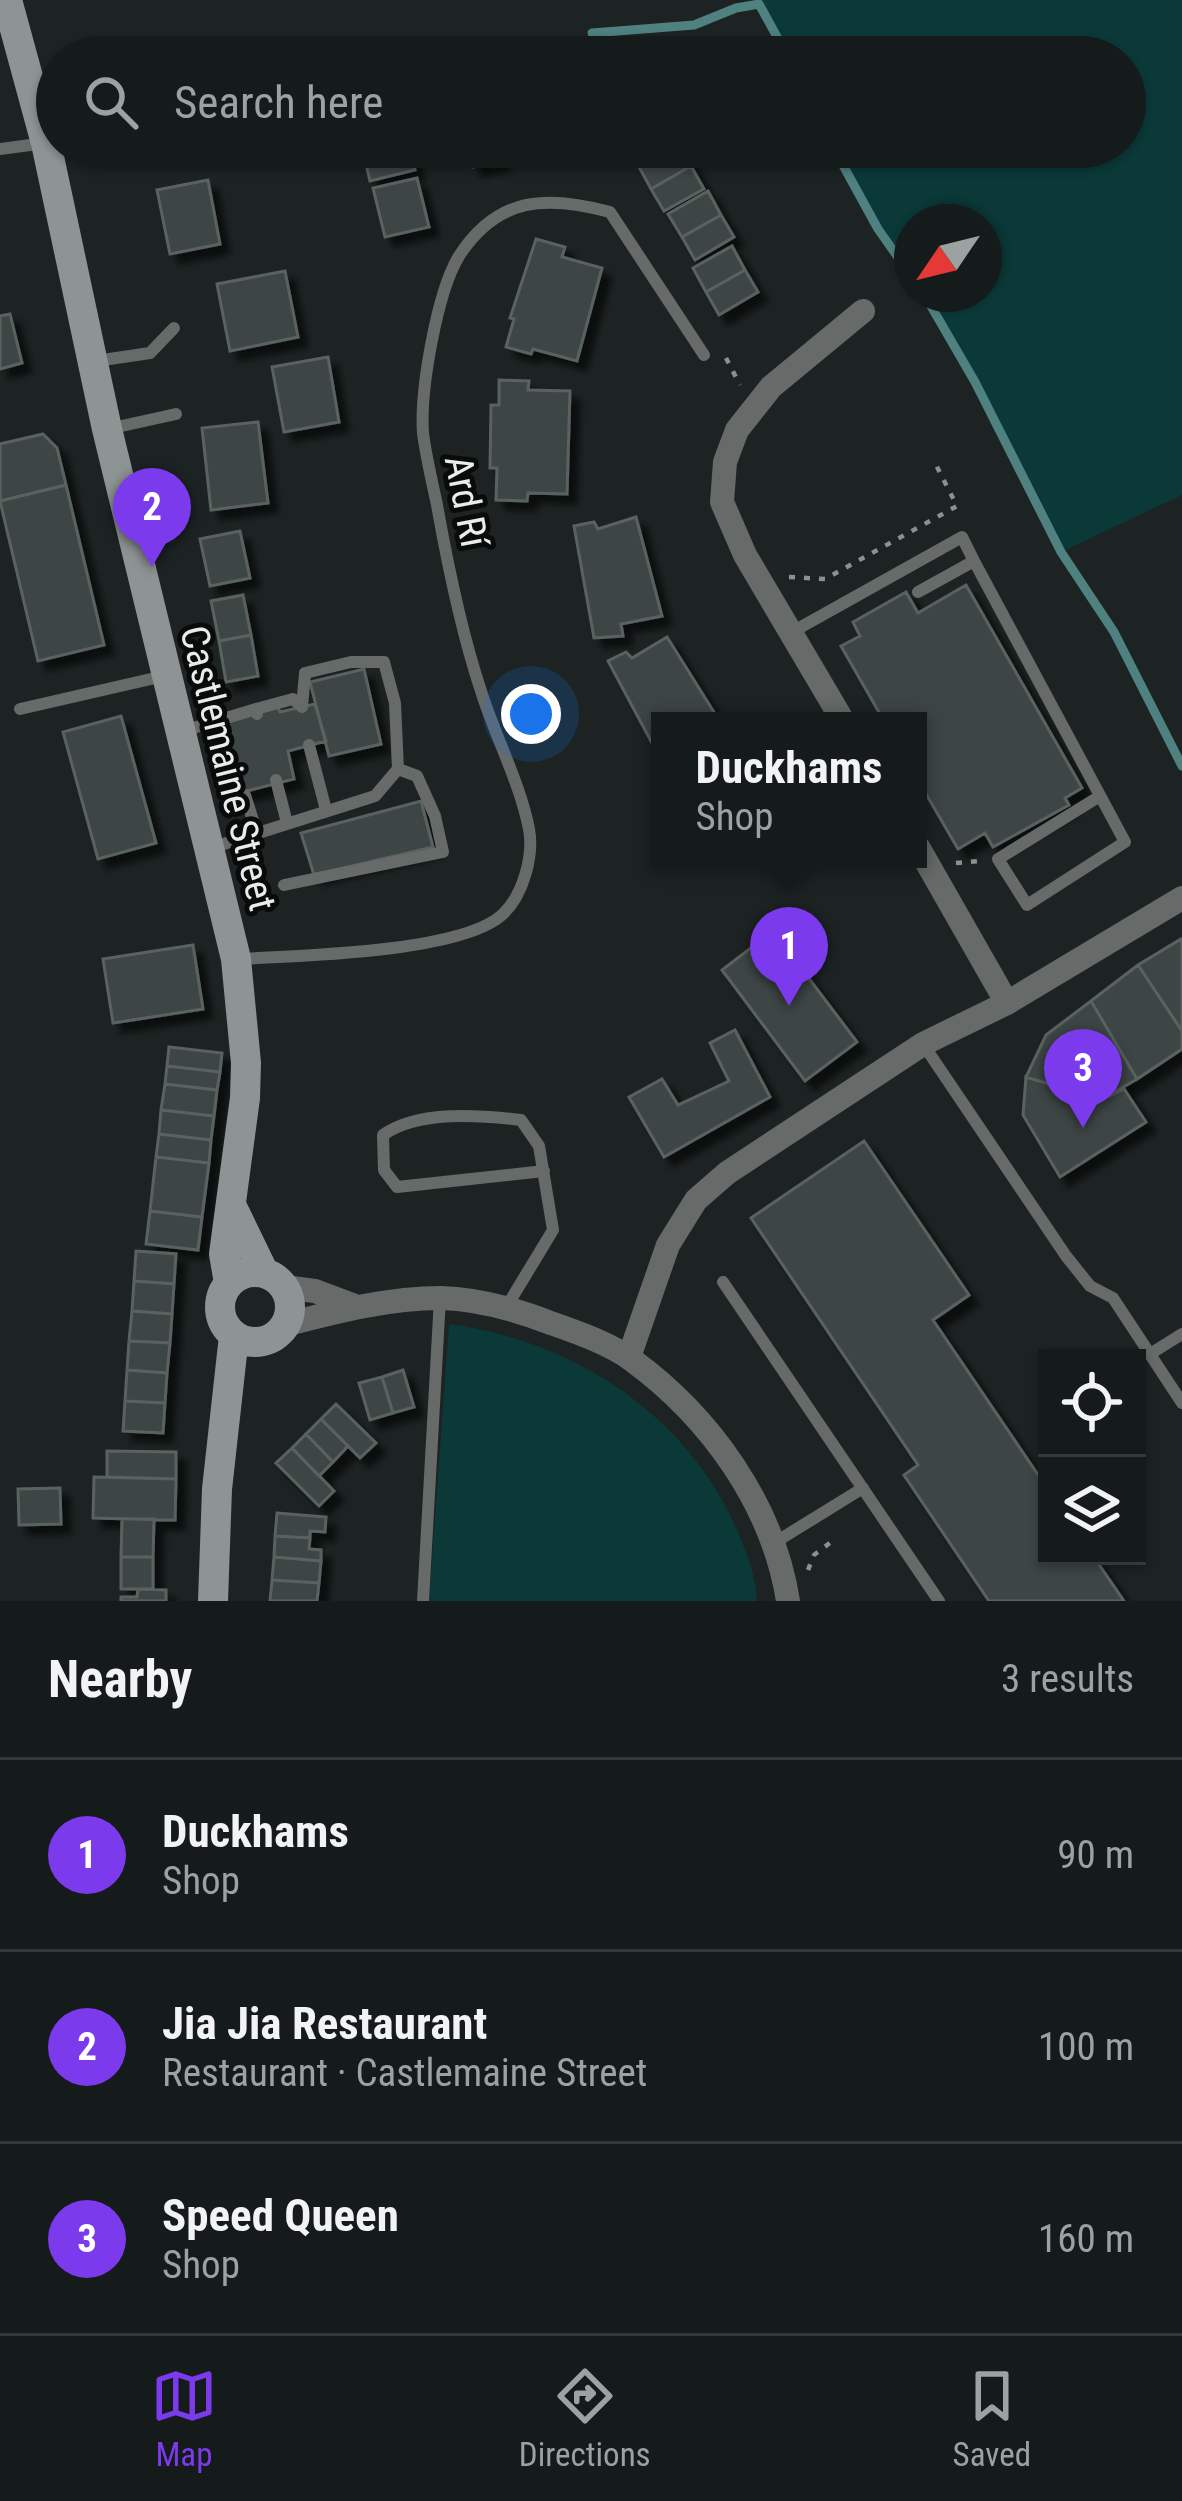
<!DOCTYPE html>
<html lang="en">
<head>
<meta charset="utf-8">
<style>
	body { margin:0; font-family:"Roboto Condensed",sans-serif; background:#222727; color:#f1f3f6 }
	.controls { position:absolute; right:36px; bottom:36px; display:grid; overflow:hidden; border-radius:0px; box-shadow:0 3px 9px #0004 }
	.controls button { width:108px; height:108px; display:grid; place-items:center; padding:0; border:0; border-bottom:3px solid #343839; background:#151a1a; color:#f1f3f6; font:60px sans-serif }
	.compass { position:absolute; left:894px; top:204px; width:108px; height:108px; border-radius:50%; background:#151a1a; box-shadow:0 3px 9px #0004; rotate:235deg }
	.you { position:absolute; left:531px; top:714px; width:42px; height:42px; margin:-30px; border:9px solid #fff; border-radius:50%; background:#1a73e8; box-shadow:0 0 0 18px #1a73e833 }
	.badge { display:grid; place-items:center; width:78px; height:78px; border-radius:50%; background:#7c3aed; color:#fff; font-size:39px; font-weight:700 }
	.pin { position:absolute; translate:-50% -99px; filter:drop-shadow(0 3px 6px #0008) }
	.pin::after { content:''; position:absolute; top:63px; width:42px; height:36px; background:inherit; clip-path:polygon(0 0,100% 0,50% 100%) }
	.popup { position:absolute; left:651px; top:712px; width:276px; height:156px; box-sizing:border-box; display:grid; place-content:center; border-radius:0px; background:#151a1a; filter:drop-shadow(0 3px 9px #0005); font-size:39px; white-space:nowrap; color:#9da1a2 }
	.popup b { font-size:45px; color:#f1f3f6 }
	.popup::after { content:''; position:absolute; left:50%; top:100%; margin-left:-24px; border:24px solid transparent; border-top-color:#151a1a }
	.list { margin:0; padding:0; list-style:none }
	h2 { display:flex; justify-content:space-between; align-items:center; height:156px; margin:0; padding:0 48px; font-size:51px }
	h2 small { font-size:39px; font-weight:400; color:#9da1a2 }
	.list li { display:grid; grid-template-columns:78px 1fr auto; gap:36px; align-items:center; box-sizing:border-box; height:192px; padding:0 48px; border-top:3px solid #343839 }
	.list b { display:block; font-size:45px; white-space:nowrap }
	.list p { margin:0; font-size:39px; white-space:nowrap; color:#9da1a2 }
	.list em { font-size:39px; font-style:normal; color:#9da1a2 }
	.icon { flex:none; width:66px; height:66px; fill:none; stroke:currentColor; stroke-width:2; stroke-linecap:round; stroke-linejoin:round }
	.map { position:relative; flex:none; width:1182px; height:1601px; overflow:hidden }
	.search { position:absolute; background:#151a1a; box-shadow:0 3px 9px #0004; left:36px; right:36px; top:36px; height:132px; display:flex; align-items:center; gap:30px; box-sizing:border-box; padding:0 42px; border-radius:66px; color:#9da1a2; font-size:45px }
	.sheet { height:732px; background:#151a1a }
	nav { display:flex; justify-content:space-around; align-items:center; box-sizing:border-box; height:168px; border-top:3px solid #343839; background:#151a1a; font-size:33px; color:#9da1a2 }
	nav a { display:grid; justify-items:center; gap:6px }
	nav .on { color:#7c3aed }
	.map>svg:first-child { display:block }
	.green { fill:#0b3938 }
	.lines { fill:none; stroke-linecap:round; stroke-linejoin:round }
	.stream { stroke:#4e817f; stroke-width:9 }
	.building { fill:#3e4545; stroke:#5a6261; stroke-width:3; filter:url(#shadow) }
	.path { stroke:#8b9190; stroke-width:4.5; stroke-dasharray:6 9; stroke-linecap:butt }
	.service { stroke:#666a69; stroke-width:12 }
	.minor { stroke:#666a69; stroke-width:24 }
	.secondary { stroke:#8e9393; stroke-width:30 }
	.labels { text-anchor:middle; stroke-width:10; stroke-linejoin:round; paint-order:stroke }
	.street-label { font-size:39px; fill:#e8edec; stroke:#090b0b }
</style>
</head>
<body>
<div class="map">
<svg width="1182" height="1601" viewBox="0 0 1182 1601">
	<defs>
		<filter id="shadow"><feDropShadow dx="9" dy="9" stdDeviation="3" flood-color="#0009"/></filter>
	</defs>
	<rect width="100%" height="100%" fill="#1c2322"/>
	<path class="green" d="M757,0h425v495l-121,57 -137,-258h60v-72h-72v55l-34,-48 -42,-82h289v-90h-335z
		M449,1324c123,16 238,90 288,206 10,23 19,47 20,71h-328z"/>
	<g class="lines">
		<path class="stream" d="M592,33l102,-8 42,-17 23,-4 29,53
			M833,147l45,82 34,48
			M924,294l51,88 86,170 53,80 68,134"/>
	</g>
	<path class="building" d="M362,147h48l5,23 -45,11z
		M468,147h30l3,14 -28,6z
		M670,147h10l11,19 -40,23 -13,-24z
		M691,166l13,23 -40,22 -13,-22z
		M417,178l12,49 -44,10 -12,-49z
		M208,180l12,64 -50,10 -13,-64z
		M708,191l13,24 -39,22 -14,-23z
		M721,215l13,22 -39,23 -13,-23z
		M536,239l29,8 -3,10 40,11 -25,93 -44,-12 -2,5 -25,-7 8,-28 -4,-1z
		M732,246l13,24 -39,22 -13,-24z
		M745,270l13,22 -39,23 -13,-23z
		M285,271l13,66 -68,14 -13,-67z
		M10,314l12,49 -22,6v-53z
		M328,357l11,65 -55,10 -12,-65z
		M499,380l30,1 -1,9 42,1 -3,103 -39,-1 -1,8 -31,-1 1,-32h-7l1,-63h8z
		M258,422l10,81 -57,7 -9,-82z
		M43,434l14,14 9,37 -66,16v-57z
		M66,485l38,160 -66,16 -38,-160z
		M636,517l26,99 -41,8 2,12 -29,2 -20,-112 20,-4 4,7z
		M240,531l10,47 -40,8 -10,-47z
		M966,585l116,203 -17,10 4,7 -76,42 -8,-14 -27,16 -40,-69v-59h-34l-43,-75 19,-10 -7,-14 53,-30 12,21z
		M243,595l8,40 -32,6 -8,-40z
		M251,635l7,41 -32,6 -7,-41z
		M667,637l50,80 -6,4h-51v37l-52,-97 18,-9 6,6z
		M364,669l17,75 -52,12 -19,-74z
		M315,704l11,37 -38,10 6,28 -63,16 -18,-72 65,-16 2,5z
		M121,716l35,127 -58,16 -35,-127z
		M421,801l12,46 -119,28 -13,-42z
		M773,931l84,111 -52,39 -83,-111z
		M1181,939l1,1v91l-44,-66z
		M193,945l10,64 -90,14 -10,-64z
		M1138,965l44,66v18l-45,30 -46,-78z
		M1091,1001l46,78 -36,21 -75,-23 20,-42z
		M735,1030l35,67 -106,60 -35,-60 33,-18 16,26 51,-24 -19,-38z
		M169,1047l53,6 -2,19 -53,-6z
		M167,1066l53,6 -3,18 -52,-6z
		M1026,1077l75,23 23,-11 22,33 -86,55 -37,-62z
		M165,1084l52,6 -3,26 -53,-6z
		M161,1110l53,6 -3,24 -52,-6z
		M159,1134l52,6 -2,23 -53,-6z
		M864,1141l105,154 -36,25 114,168v68h46l31,45h-135l-85,-126 14,-10 -167,-247z
		M156,1157l53,6 -7,54 -52,-6z
		M150,1211l52,6 -4,33 -52,-6z
		M136,1251l40,3 -2,30 -40,-3z
		M134,1281l40,3 -2,30 -40,-3z
		M132,1311l40,3 -2,29 -41,-2z
		M129,1341l41,2 -3,30 -40,-3z
		M127,1370l40,3 -2,30 -40,-2z
		M403,1370l11,37 -21,6 -11,-36z
		M382,1377l11,36 -23,7 -11,-37z
		M125,1401l40,2 -2,30 -40,-2z
		M336,1404l40,39 -16,15 -39,-39z
		M321,1419l27,27 -15,16 -27,-28z
		M306,1434l27,28 -14,14 -27,-28z
		M292,1448l42,43 -15,15 -43,-43z
		M107,1451l69,1v27l-69,-2z
		M94,1477l82,2 -1,41 -82,-2z
		M60,1488l1,36 -42,1 -1,-36z
		M277,1513l49,4 -1,15 -15,-1v7l-35,-2z
		M122,1519h32l-1,38h-32z
		M275,1536l35,2 -1,11 12,1v11l-47,-4z
		M121,1557h32v32h-32z
		M274,1557l47,4 -2,22 -47,-3z
		M272,1580l47,3 -2,18h-47z
		M138,1589l28,1v11h-45v-4h16z"/>
	<g class="lines">
		<path class="path" d="M726,358l14,27
			M789,577l36,2 132,-73 -21,-41
			M956,863l24,-2
			M808,1570l6,-15 21,-16"/>
		<path class="service" d="M0,149l45,-6
			M96,361l54,-8 24,-25
			M108,429l68,-15
			M918,592l56,-31
			M792,632l170,-95 12,24 151,281 -98,63 -29,-46 102,-63
			M20,709l144,-33
			M180,732l76,-23 1,5
			M309,745l17,65
			M276,780l11,43
			M245,795l12,38
			M211,848l164,-52 23,-27 -3,-66 -11,-41h-33l-46,11 -3,34 -9,-8 -37,10
			M284,885l159,-33 -8,-36 -18,-40 -19,-7
			M237,959c59,-3 225,-6 266,-45 20,-19 31,-58 26,-85 -9,-46 -34,-93 -48,-138 -20,-60 -33,-124 -44,-186 -5,-24 -11,-48 -14,-72 -3,-43 14,-141 36,-177 39,-60 88,-61 151,-44l94,143
			M923,1044l143,212 24,30 23,12 69,105
			M723,1282l216,319
			M507,1306l46,-76 -14,-84 -18,-26c-41,-5 -103,-10 -138,15l1,35 13,17 147,-16
			M1150,1354l32,-20
			M774,1543l89,-55
			M423,1601l17,-303"/>
		<path class="minor" d="M843,721l-98,-166 -23,-53 3,-40 12,-32 34,-43 92,-76
			M918,847l89,156
			M284,1287l31,4 40,15
			M288,1324c50,-13 101,-26 153,-26 38,1 73,11 107,24 28,10 61,21 84,38 78,57 141,145 156,241
			M629,1357l39,-112 28,-45 31,-27 196,-129 84,-41 175,-105"/>
		<path class="secondary" d="M7,0l39,143 61,286 129,530 10,104 -1,35 -21,156 5,29
			M232,1207l32,66
			M220 1307a35 35 0 1 1 70 0a35 35 0 1 1-70 0Z
			M213,1601l4,-112 17,-153"/>
	</g>
	<g class="labels">
		<g class="street-label">
			<text transform="translate(467 501) rotate(79)" y="14">Ard Rí</text>
			<text transform="translate(229 768) rotate(76)" y="14">Castlemaine Street</text>
		</g>
	</g>
</svg>
<div class="controls">
<button><svg class="icon" aria-label="locate" viewBox="0 0 24 24"><circle cx="12" cy="12" r="6"/><path d="M12 2v4M12 18v4M2 12h4M18 12h4"/></svg></button>
<button><svg class="icon" aria-label="layers" viewBox="0 0 24 24"><path d="M12 4l9 5-9 5-9-5zM3 14l9 5 9-5"/></svg></button>
</div>
<svg class="compass" viewBox="-18 -18 36 36"><path d="M0-13l5 13h-10z" fill="#e53935"/><path d="M0 13l5-13h-10z" fill="#9da1a2"/></svg>
<div class="you"></div>
<div class="pin badge" style="left:789px;top:1006px">1</div>
<div class="popup"><b>Duckhams</b>Shop</div>
<div class="pin badge" style="left:152px;top:567px">2</div>
<div class="pin badge" style="left:1083px;top:1128px">3</div>
<div class="search"><svg class="icon" aria-label="search" viewBox="0 0 24 24"><circle cx="10" cy="10" r="6"/><path d="M15 15l6 6"/></svg>Search here</div>
</div>
<section class="sheet">
<h2>Nearby<small>3 results</small></h2>
<ul class="list">
<li><span class="badge">1</span><div><b>Duckhams</b><p>Shop</p></div><em>90 m</em></li>
<li><span class="badge">2</span><div><b>Jia Jia Restaurant</b><p>Restaurant · Castlemaine Street</p></div><em>100 m</em></li>
<li><span class="badge">3</span><div><b>Speed Queen</b><p>Shop</p></div><em>160 m</em></li>
</ul>
</section>
<nav>
<a class="on"><svg class="icon" aria-label="map" viewBox="0 0 24 24"><path d="M3 6l6-2 6 2 6-2v14l-6 2-6-2-6 2zM9 4v14M15 6v14"/></svg>Map</a>
<a><svg class="icon" aria-label="directions" viewBox="0 0 24 24"><path d="M12 3l9 9-9 9-9-9zM9 14v-3h6M13 9l2 2-2 2"/></svg>Directions</a>
<a><svg class="icon" aria-label="saved" viewBox="0 0 24 24"><path d="M7 4h10v16l-5-4-5 4z"/></svg>Saved</a>
</nav>
</body>
</html>
